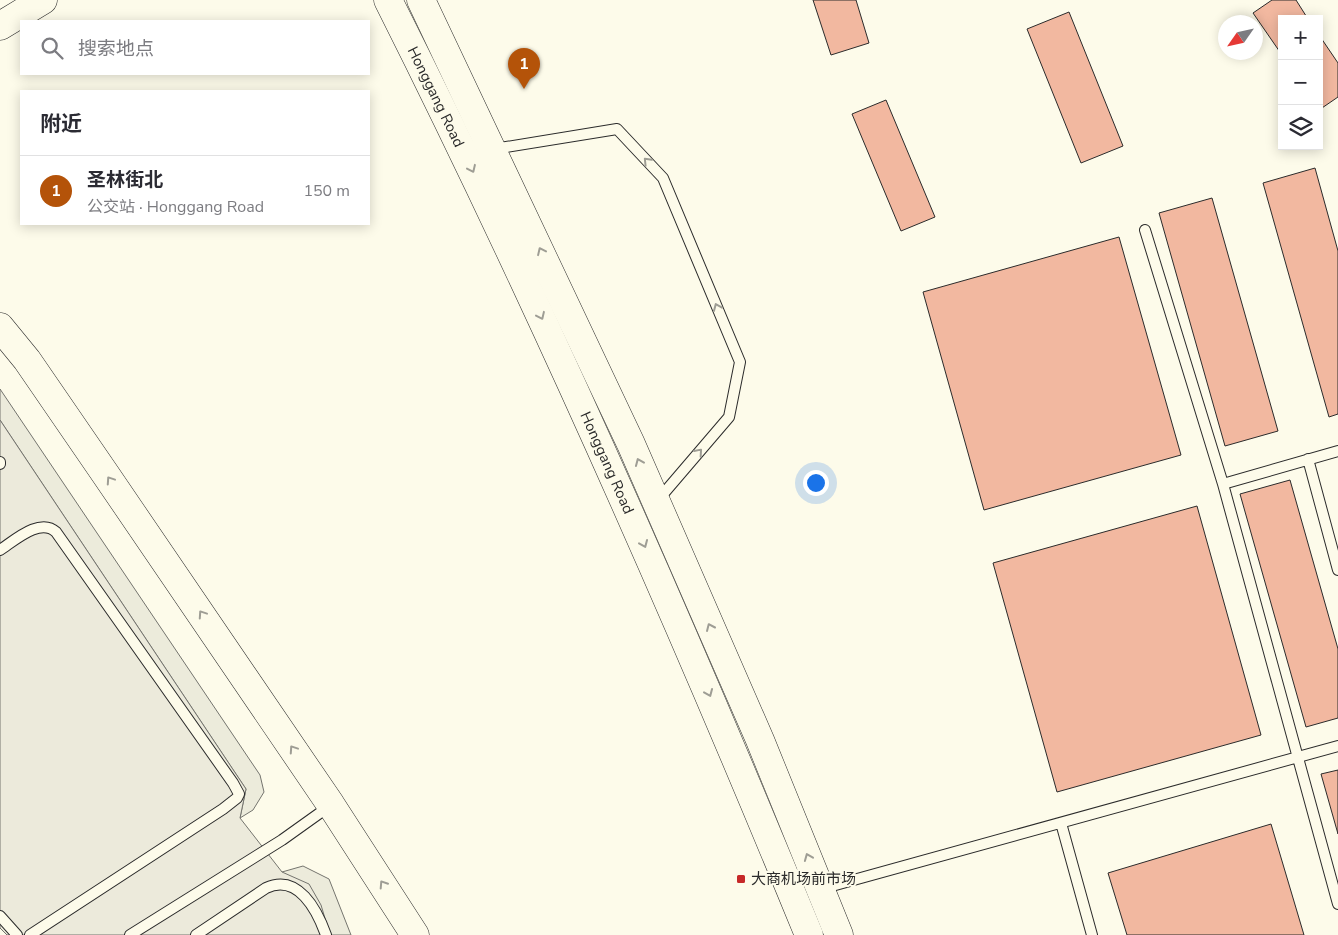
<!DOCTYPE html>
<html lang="zh">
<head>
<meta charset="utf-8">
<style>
	body { margin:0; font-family:"Nunito Sans","Noto Sans SC",sans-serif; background:#f2f2f3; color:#2b2b33 }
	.controls { position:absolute; right:15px; top:15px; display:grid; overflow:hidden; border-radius:0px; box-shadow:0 2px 12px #0003 }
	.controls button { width:45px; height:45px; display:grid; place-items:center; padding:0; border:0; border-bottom:1px solid #e1e1e2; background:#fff; color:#2b2b33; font:25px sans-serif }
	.compass { position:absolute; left:1218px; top:15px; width:45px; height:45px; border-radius:50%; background:#fff; box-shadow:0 2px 12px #0003; rotate:236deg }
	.you { position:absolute; left:815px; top:482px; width:18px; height:18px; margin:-12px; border:4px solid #fff; border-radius:50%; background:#1a73e8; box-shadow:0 0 0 8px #1a73e833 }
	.badge { display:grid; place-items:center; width:32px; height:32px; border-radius:50%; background:#b45309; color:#fff; font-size:16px; font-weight:700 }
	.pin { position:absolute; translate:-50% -41px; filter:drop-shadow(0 1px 2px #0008) }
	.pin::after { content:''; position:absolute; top:26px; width:18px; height:15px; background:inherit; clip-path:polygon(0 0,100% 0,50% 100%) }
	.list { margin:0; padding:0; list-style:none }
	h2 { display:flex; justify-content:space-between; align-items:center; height:65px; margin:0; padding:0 20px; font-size:21px }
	h2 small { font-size:16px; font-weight:400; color:#7c7c81 }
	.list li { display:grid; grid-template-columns:32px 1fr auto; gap:15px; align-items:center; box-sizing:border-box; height:70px; padding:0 20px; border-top:1px solid #e1e1e2 }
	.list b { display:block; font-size:19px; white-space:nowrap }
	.list p { margin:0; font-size:16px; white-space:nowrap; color:#7c7c81 }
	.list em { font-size:16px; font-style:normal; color:#7c7c81 }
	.icon { flex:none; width:28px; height:28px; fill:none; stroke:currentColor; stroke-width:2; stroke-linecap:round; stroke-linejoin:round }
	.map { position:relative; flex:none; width:1338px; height:935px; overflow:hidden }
	.search { position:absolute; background:#fff; box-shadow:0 2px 12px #0003; left:20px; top:20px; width:350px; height:55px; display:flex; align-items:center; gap:12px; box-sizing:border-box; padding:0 18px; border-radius:0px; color:#7c7c81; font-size:19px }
	.panel { position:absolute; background:#fff; box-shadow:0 2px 12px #0003; left:20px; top:90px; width:350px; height:135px; border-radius:0px }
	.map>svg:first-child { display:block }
	.green { fill:#ecebdb; stroke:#74746e }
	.parking { fill:#eceadb; stroke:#74746e }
	.building { fill:#f2b8a0; stroke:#2b2b2b }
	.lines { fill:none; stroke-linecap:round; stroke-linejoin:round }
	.lane-casing { stroke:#2b2b2b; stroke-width:12 }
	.secondary-casing { stroke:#2b2b2b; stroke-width:29 }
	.highway-casing { stroke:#2b2b2b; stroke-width:29 }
	.lane { stroke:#fdfbea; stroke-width:10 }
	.secondary { stroke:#fdfbea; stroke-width:28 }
	.highway { stroke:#fdfbea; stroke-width:28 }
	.oneway { stroke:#9e9d94 }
	.poi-dot { fill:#c62828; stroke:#fdfbea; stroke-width:2 }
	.labels { text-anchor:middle; stroke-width:4; stroke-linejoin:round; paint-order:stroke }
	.street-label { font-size:15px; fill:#2b2b2b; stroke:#fdfbea }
	.poi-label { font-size:15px; fill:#2b2b2b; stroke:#fdfbea; text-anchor:start }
</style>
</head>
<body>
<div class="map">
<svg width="1338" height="935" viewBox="0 0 1338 935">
	<rect width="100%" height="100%" fill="#fdfbea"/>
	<path class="green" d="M0,389l260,386 4,17 -11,18 -13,8 6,-29 -246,-369z
		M303,866l26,13 22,56h-21l-48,-63z"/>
	<path class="parking" d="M0,420l246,369 -6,29 42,54 27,12 12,21 9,30h-323l-7,-7z"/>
	<path class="building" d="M813,0h43l13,43 -38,12z
		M1272,0h24l12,19h-26v36l-29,-42z
		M1069,12l54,134 -42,17 -54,-134z
		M1319,35l19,28v34l-19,13z
		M886,100l49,117 -34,14 -49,-117z
		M1315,168l23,83v163l-9,3 -66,-234z
		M1212,198l66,233 -53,15 -66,-233z
		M1119,237l62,218 -197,55 -61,-218z
		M1290,480l48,169v69l-32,9 -66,-233z
		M1197,506l64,229 -204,57 -64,-229z
		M1338,770v64l-17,-60z
		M1271,824l33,111h-177l-19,-62z"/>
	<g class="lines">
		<defs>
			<path id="lane" d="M494,149l123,-20 46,49 77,184 -11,55 -71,83
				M1145,230l78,254 115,420
				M1308,459l30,111
				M0,462v2
				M1223,484l115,-33
				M0,550c14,-9 40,-33 56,-18l177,251 6,11 -2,4 -14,11 -193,126
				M1061,823l31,112
				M821,889l517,-143
				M0,916l17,19
				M130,935l152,-95 49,-35
				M196,935l70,-47c32,-15 51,22 60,47"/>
			<path id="secondary" d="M0,327l27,33 79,115 225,330 84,130"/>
			<g id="highway">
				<path id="s1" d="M388,0c154,306 291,618 421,935"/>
				<path d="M421,0l210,444 129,296 79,195"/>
				<path d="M0,26l43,-26"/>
			</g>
		</defs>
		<use href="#lane" class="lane-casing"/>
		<use href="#secondary" class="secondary-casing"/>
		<use href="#highway" class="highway-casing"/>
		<use href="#lane" class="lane"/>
		<use href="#secondary" class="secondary"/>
		<use href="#highway" class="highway"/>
	</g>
	<defs><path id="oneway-chevron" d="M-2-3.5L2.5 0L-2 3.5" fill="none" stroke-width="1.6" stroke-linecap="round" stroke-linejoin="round" transform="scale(1.25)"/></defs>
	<g class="oneway">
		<use href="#oneway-chevron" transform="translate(647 161) rotate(-134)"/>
		<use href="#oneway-chevron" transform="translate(472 169) rotate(65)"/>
		<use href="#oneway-chevron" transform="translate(541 251) rotate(-115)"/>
		<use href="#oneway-chevron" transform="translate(717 307) rotate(-113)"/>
		<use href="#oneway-chevron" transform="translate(541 316) rotate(65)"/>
		<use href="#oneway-chevron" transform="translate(699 452) rotate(-49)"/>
		<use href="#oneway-chevron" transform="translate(639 462) rotate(-113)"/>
		<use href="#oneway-chevron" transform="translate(110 480) rotate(-124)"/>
		<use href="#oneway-chevron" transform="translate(644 544) rotate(67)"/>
		<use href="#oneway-chevron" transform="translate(202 614) rotate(-124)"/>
		<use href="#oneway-chevron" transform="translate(710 627) rotate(-114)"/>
		<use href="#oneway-chevron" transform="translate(709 693) rotate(67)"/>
		<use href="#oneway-chevron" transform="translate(293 749) rotate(-124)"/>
		<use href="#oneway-chevron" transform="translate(808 857) rotate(-112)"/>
		<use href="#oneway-chevron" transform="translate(383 884) rotate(-123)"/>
	</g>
	<rect class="poi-dot" x="736" y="874" width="10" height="10" rx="2.5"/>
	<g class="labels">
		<g class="street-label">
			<text dy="5" stroke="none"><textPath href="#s1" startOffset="108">Honggang Road</textPath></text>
			<text dy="5" stroke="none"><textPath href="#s1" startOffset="512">Honggang Road</textPath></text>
		</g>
		<g class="poi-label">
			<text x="751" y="884">大商机场前市场</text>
		</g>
	</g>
</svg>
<div class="controls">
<button>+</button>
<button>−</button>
<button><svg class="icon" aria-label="layers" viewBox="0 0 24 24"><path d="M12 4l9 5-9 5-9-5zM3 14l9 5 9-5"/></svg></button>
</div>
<svg class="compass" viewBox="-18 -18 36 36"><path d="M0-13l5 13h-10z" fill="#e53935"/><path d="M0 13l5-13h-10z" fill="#7c7c81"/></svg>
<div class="you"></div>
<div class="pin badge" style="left:524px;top:89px">1</div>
<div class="search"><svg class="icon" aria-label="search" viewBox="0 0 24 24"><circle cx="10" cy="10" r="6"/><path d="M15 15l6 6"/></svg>搜索地点</div>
<section class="panel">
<h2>附近<small></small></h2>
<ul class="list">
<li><span class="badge">1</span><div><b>圣林街北</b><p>公交站 · Honggang Road</p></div><em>150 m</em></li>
</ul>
</section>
</div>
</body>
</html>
